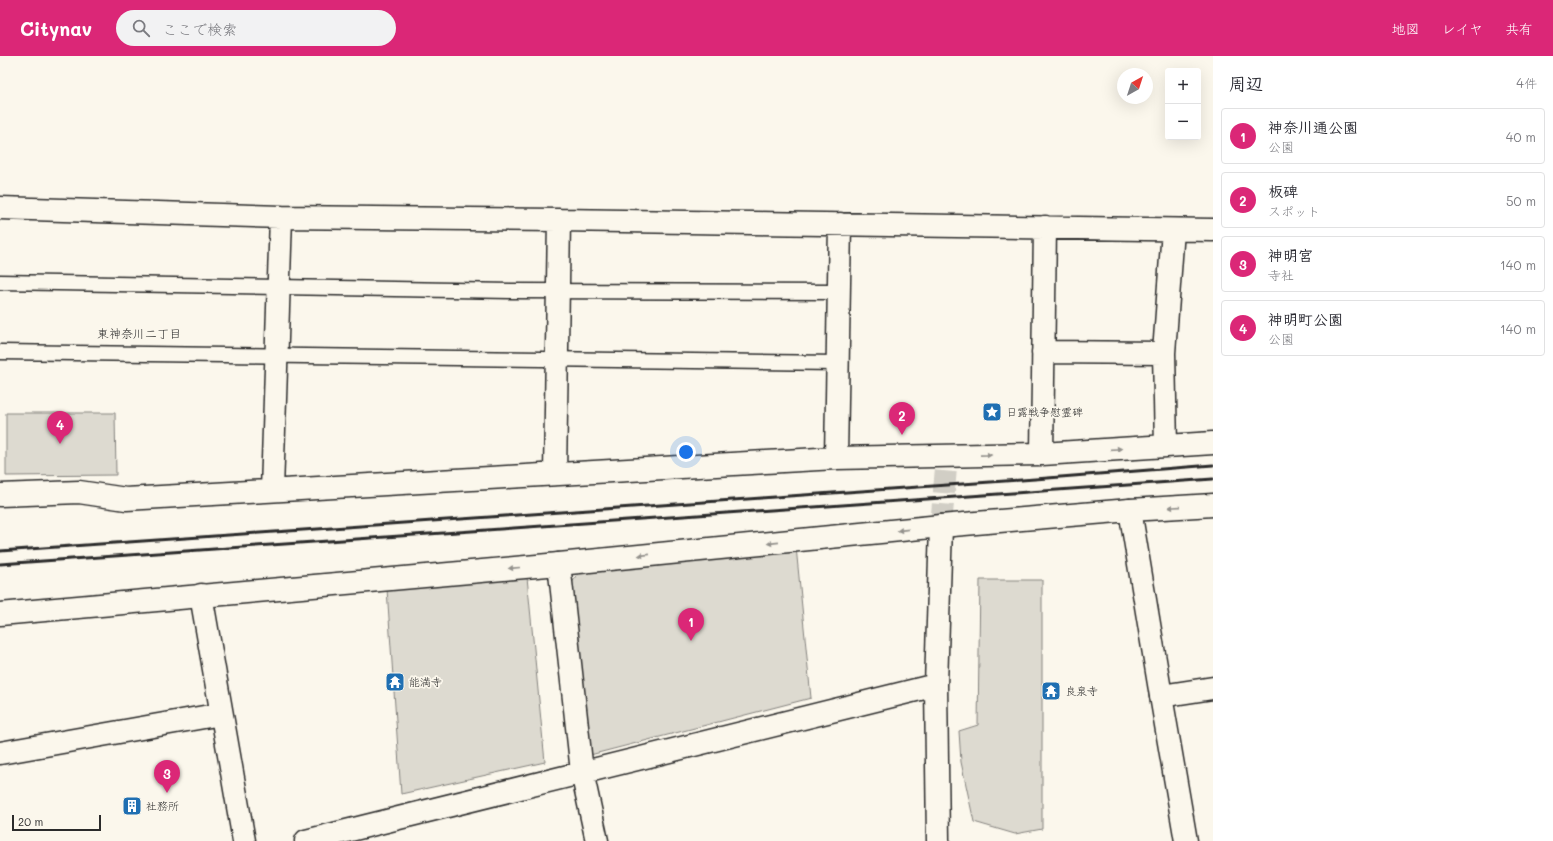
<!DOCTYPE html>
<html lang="ja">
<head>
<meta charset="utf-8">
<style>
	body { margin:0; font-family:Mali,"Klee One",sans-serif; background:#f2f2f3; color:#2b2b33 }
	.controls { position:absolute; right:12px; top:12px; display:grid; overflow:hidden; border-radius:4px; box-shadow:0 4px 16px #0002 }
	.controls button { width:36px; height:36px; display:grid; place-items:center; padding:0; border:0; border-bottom:1px solid #e1e1e2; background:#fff; color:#2b2b33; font:20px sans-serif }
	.compass { position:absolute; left:1117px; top:12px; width:36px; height:36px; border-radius:50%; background:#fff; box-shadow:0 4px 16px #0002; rotate:39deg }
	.scale { position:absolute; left:12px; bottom:10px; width:89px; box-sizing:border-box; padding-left:4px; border:2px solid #2b2b2b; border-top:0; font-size:11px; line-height:14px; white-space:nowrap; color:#2b2b2b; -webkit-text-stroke:3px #fbf7ec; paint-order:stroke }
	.you { position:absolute; left:686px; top:396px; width:14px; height:14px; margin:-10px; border:3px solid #fff; border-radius:50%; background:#1a73e8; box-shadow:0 0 0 6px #1a73e833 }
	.badge { display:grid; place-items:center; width:26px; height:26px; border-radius:50%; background:#db2777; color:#fff; font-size:13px; font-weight:700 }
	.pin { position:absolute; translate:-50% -33px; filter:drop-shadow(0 1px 2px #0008) }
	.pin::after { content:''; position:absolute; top:21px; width:14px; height:12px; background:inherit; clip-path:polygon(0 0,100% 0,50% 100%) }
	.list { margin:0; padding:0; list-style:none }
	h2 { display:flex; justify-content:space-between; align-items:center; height:52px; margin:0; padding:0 16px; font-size:17px }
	h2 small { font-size:13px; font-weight:400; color:#7c7c81 }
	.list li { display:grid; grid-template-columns:26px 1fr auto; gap:12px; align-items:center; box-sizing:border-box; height:56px; margin:0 8px 8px; padding:0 8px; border:1px solid #e1e1e2; border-radius:4px }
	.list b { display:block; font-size:15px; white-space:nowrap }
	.list p { margin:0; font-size:13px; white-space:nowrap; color:#7c7c81 }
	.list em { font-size:13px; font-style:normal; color:#7c7c81 }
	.icon { flex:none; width:22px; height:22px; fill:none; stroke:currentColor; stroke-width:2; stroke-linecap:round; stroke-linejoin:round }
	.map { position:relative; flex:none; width:1213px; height:785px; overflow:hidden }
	header { display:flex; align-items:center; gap:24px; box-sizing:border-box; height:56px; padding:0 20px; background:#db2777; color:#fff }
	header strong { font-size:19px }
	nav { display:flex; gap:22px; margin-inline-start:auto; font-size:14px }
	.search { width:280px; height:36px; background:#f2f2f3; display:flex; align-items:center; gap:10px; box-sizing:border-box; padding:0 14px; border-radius:22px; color:#7c7c81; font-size:15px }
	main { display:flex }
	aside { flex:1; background:#fff }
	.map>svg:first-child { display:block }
	.green { fill:#dddad0; stroke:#84827e }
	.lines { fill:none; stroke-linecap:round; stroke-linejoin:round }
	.minor-tunnel { stroke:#d1cec5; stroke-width:22; stroke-dasharray:22 11; stroke-linecap:butt }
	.service-casing { stroke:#2b2b2b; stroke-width:17 }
	.minor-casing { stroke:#2b2b2b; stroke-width:25 }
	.tertiary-casing { stroke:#2b2b2b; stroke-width:25 }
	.service { stroke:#fbf7ec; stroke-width:14 }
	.minor { stroke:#fbf7ec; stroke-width:22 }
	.tertiary { stroke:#fbf7ec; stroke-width:22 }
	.rail { stroke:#2b2b2b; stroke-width:3 }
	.oneway { fill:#93918c }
	.labels { text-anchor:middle; stroke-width:3.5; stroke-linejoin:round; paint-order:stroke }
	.poi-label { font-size:11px; fill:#2b2b2b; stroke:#fbf7ec; text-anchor:start }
	.neighbourhood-label { font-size:12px; fill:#2b2b2b; stroke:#fbf7ec }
</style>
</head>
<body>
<header>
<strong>Citynav</strong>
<div class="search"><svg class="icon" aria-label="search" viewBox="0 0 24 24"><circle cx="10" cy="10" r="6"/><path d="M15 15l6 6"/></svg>ここで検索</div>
<nav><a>地図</a><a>レイヤ</a><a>共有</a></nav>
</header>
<main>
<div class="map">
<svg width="1213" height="785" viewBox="0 0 1213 785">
	<rect width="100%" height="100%" fill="#fbf7ec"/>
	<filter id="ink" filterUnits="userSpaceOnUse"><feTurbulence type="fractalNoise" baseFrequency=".025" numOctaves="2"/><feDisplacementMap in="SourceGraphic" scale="8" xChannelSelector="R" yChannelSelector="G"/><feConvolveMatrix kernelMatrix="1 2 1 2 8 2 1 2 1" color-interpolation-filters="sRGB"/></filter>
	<g filter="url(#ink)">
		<path class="green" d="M6,357h109l1,62 -110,1z
			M796,491l15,151 -221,57 -20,-170 10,-13z
			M527,521l18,185 -144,32 -14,-205z
			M980,524h62v249l-27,5 -41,-12 -13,-60 -2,-31 19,-6z"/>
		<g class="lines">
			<path class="minor-tunnel" d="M941,470l6,-70"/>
			<defs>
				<path id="service" d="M0,226l511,9 328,1
					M0,296l837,11"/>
				<path id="minor" d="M0,152l281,9 278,3 654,10
					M1043,296l121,1
					M1166,390l-2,-93 9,-123
					M1042,398l3,-227
					M836,402l4,-234
					M555,418l4,-254
					M272,434l9,-273
					M0,439l79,-3 47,7 710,-41 206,-4 171,-11
					M1130,454l83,-5
					M559,508l23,208 15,69
					M201,539l43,246
					M1161,640l25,145
					M0,697l221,-39
					M306,785l630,-156
					M938,785l-2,-156 5,-159"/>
				<path id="tertiary" d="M0,558l559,-50 382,-38 189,-16 31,186 52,-8"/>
			</defs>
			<use href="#service" class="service-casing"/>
			<use href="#minor" class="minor-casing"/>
			<use href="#tertiary" class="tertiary-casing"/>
			<use href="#service" class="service"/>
			<use href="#minor" class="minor"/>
			<use href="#tertiary" class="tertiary"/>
			<path class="rail" d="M0,495l1035,-72 178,-14
				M0,508l1213,-85"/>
		</g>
		<defs><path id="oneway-solid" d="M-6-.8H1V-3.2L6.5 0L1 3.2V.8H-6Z"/></defs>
		<g class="oneway">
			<use href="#oneway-solid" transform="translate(1116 393) rotate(-4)"/>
			<use href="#oneway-solid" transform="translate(986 399) rotate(-1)"/>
			<use href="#oneway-solid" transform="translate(1174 451) rotate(176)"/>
			<use href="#oneway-solid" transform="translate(903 474) rotate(174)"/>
			<use href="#oneway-solid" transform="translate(773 487) rotate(174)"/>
			<use href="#oneway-solid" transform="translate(644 499) rotate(174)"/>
			<use href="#oneway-solid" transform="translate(514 512) rotate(175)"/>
		</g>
	</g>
	<defs>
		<symbol id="sight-square" viewBox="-11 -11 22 22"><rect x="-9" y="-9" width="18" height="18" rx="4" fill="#1f6fb2" stroke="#fbf7ec"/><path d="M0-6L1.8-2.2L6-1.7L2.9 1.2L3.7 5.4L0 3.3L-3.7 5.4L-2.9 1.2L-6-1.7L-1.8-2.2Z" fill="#fff"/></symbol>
		<symbol id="temple-square" viewBox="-11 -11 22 22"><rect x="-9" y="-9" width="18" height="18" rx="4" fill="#1f6fb2" stroke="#fbf7ec"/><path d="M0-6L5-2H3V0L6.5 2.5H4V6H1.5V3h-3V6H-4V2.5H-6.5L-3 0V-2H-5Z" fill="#fff"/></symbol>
		<symbol id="building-square" viewBox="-11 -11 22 22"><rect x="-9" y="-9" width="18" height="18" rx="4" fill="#1f6fb2" stroke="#fbf7ec"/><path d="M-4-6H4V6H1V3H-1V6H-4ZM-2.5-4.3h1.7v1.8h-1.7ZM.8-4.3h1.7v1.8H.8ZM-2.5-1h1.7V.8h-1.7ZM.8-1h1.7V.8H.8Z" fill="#fff"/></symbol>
	</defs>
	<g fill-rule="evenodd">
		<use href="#sight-square" x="981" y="345" width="22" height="22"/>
		<use href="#temple-square" x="384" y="615" width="22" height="22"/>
		<use href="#temple-square" x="1040" y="624" width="22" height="22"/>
		<use href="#building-square" x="121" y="739" width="22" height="22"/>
	</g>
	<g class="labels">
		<g class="poi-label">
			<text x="1006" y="360">日露戦争慰霊碑</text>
			<text x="409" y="630">能満寺</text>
			<text x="1065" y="639">良泉寺</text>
			<text x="146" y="754">社務所</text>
		</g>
		<g class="neighbourhood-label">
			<text x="139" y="282">東神奈川二丁目</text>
		</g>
	</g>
</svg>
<div class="controls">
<button>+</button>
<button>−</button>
</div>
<svg class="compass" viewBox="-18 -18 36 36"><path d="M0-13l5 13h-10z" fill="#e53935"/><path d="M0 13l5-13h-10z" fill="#7c7c81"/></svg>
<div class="scale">20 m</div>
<div class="you"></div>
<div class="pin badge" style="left:691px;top:585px">1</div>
<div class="pin badge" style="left:902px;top:379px">2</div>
<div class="pin badge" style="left:167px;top:737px">3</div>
<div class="pin badge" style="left:60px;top:388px">4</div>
</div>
<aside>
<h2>周辺<small>4件</small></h2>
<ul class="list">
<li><span class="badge">1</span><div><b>神奈川通公園</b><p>公園</p></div><em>40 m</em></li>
<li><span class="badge">2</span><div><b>板碑</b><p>スポット</p></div><em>50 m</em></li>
<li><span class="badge">3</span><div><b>神明宮</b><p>寺社</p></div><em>140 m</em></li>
<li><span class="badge">4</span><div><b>神明町公園</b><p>公園</p></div><em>140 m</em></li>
</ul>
</aside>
</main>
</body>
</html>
